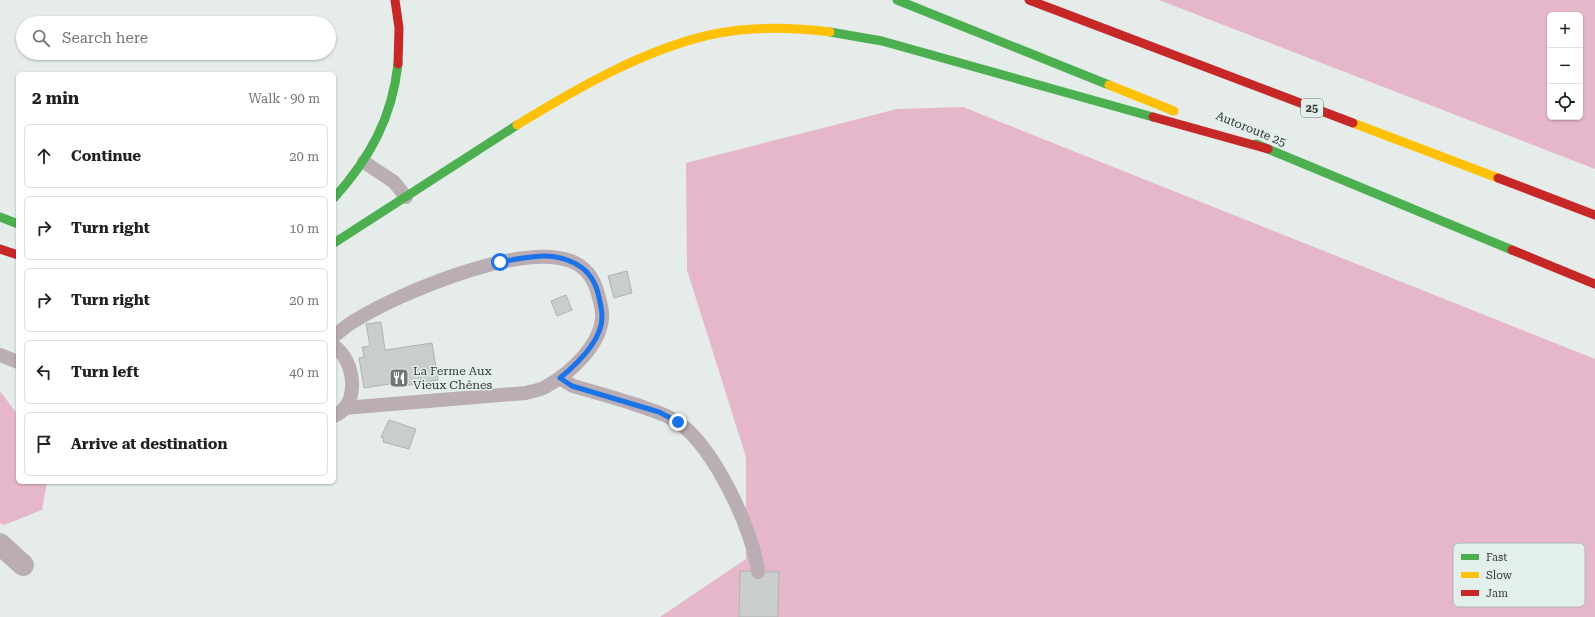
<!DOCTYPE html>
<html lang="en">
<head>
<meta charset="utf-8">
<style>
	body { margin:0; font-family:"Roboto Serif",serif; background:#f2f2f2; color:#202124 }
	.controls { position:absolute; right:12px; top:12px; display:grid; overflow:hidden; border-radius:6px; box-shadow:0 1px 3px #0004 }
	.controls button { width:36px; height:36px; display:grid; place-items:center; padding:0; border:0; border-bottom:1px solid #e0e0e0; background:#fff; color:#202124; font:20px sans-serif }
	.stop { position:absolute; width:12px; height:12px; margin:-9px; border:3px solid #1a73e8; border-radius:50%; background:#fff }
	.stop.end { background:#1a73e8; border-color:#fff; box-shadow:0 1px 4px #0008 }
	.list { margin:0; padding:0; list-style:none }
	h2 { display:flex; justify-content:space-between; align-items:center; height:52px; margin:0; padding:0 16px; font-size:17px }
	h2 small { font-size:13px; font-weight:400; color:#757577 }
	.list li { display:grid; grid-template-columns:26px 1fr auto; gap:12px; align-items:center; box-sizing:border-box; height:64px; margin:0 8px 8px; padding:0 8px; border:1px solid #e0e0e0; border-radius:6px }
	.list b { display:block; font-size:15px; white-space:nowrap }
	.list em { font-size:13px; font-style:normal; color:#757577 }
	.icon { flex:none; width:22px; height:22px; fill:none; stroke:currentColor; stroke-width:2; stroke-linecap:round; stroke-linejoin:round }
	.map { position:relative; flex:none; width:1595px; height:617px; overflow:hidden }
	.search { position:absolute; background:#fff; box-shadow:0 1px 3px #0004; left:16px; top:16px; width:320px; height:44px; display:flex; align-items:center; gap:10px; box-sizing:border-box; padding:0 14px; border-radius:22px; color:#757577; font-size:15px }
	.panel { position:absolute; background:#fff; box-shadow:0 1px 3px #0004; left:16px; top:72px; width:320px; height:412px; border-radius:6px }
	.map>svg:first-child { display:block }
	.forest { fill:#e6b7ca; fill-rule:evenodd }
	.building { fill:#c9cecd; stroke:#afb4b2 }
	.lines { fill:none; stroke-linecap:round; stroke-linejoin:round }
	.lane { stroke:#baadb3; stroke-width:14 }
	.street { stroke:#baadb3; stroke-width:22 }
	.fast { stroke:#4caf50; stroke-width:9 }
	.slow { stroke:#ffc107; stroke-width:9 }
	.jam { stroke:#c62828; stroke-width:9 }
	.route { stroke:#1a73e8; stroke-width:5 }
	.labels { text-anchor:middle; stroke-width:3; stroke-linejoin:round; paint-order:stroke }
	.shield { fill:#e2efeb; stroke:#686f6d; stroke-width:1 }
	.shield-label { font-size:11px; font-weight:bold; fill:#343837 }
	.street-label { font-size:12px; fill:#343837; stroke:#e2efeb }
	.poi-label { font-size:12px; fill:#343837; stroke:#e2efeb; text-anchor:start }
	.key { fill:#e2efeb; stroke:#aeb8b5; stroke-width:1 }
	.key-label { font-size:11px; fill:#343837 }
</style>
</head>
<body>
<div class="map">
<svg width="1595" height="617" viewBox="0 0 1595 617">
	<rect width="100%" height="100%" fill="#e5ecea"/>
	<path class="forest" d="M1159,0h436v169zM1550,15h30v102h-30z
		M963,107l632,252v258h-935l86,-58v-102l-59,-187 -1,-107 211,-54z
		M0,391l18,24v67h29l-5,28 -38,15 -4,-2z"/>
	<path class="building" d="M627,271l5,22 -18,5 -6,-22z
		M566,295l6,15 -15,6 -6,-15z
		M381,322l4,28 47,-7 6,37 -35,6 -1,-4 -38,6 -5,-30 5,-1 -2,-10 8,-1 -4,-22z
		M389,420l27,9 -7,20 -26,-7 1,-4 -3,-1z
		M740,571l39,1 -1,45h-39z"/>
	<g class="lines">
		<path class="lane" d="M364,162l30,20 12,15
			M334,336c7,-5 14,-12 22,-16 44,-27 164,-78 215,-59 15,6 23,17 27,33 2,7 5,16 4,24 -2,28 -32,55 -55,68 -6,4 -14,5 -21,7l-182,15
			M334,346c21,14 27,59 0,70
			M0,355l18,7
			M560,378l13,8c21,6 43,12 64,19 14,5 30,9 42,18 35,25 74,106 79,149"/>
		<path class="street" d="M0,544l23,21"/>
		<path class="fast" d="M897,0l212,85
			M830,32l52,9 271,76
			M1256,144l256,106
			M334,198c36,-40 58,-80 64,-134
			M0,217l18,7
			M334,243l183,-118"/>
		<path class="slow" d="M1109,85l65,26
			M1353,123l145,55
			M517,125c59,-36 124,-74 192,-90 40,-9 81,-8 121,-3"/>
		<path class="jam" d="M395,0l4,28 -1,36
			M1029,0l324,123
			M1153,117l115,32
			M1498,178l97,37
			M0,249l18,6
			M1512,250l83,34"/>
	</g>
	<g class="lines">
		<path class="route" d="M500,262c23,-4 49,-11 72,0 14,6 22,16 26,31 2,8 4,16 4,24 0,23 -25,47 -42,61l12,8 87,26 19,10"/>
	</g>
	<defs>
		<symbol id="restaurant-square" viewBox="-11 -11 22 22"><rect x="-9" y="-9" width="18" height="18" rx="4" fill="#727776" stroke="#e2efeb"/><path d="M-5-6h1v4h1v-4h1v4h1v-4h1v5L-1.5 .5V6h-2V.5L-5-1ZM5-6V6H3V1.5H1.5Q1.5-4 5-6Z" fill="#fff"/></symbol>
	</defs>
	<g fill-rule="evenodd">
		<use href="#restaurant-square" x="388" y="367" width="22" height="22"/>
	</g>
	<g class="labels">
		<rect class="shield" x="1301" y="99" width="22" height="18" rx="3"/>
		<g class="shield-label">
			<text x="1312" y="112">25</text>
		</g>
		<g class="street-label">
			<text transform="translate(1251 129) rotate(22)" y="4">Autoroute 25</text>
		</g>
		<g class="poi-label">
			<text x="413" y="375">La Ferme Aux<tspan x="413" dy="14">Vieux Chênes</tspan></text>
		</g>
	</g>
	<rect x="1453" y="543" width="132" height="64" rx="6" class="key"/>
	<rect x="1461" y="554" width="18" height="6" fill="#4caf50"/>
	<rect x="1461" y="572" width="18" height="6" fill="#ffc107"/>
	<rect x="1461" y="590" width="18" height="6" fill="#c62828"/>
	<g class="key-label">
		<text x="1486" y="561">Fast</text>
		<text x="1486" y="579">Slow</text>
		<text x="1486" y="597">Jam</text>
	</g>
</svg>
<div class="controls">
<button>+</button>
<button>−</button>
<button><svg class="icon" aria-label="locate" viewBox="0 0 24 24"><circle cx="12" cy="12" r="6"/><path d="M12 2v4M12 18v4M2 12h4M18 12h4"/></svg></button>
</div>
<div class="stop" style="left:500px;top:262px"></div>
<div class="stop end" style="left:678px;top:422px"></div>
<div class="search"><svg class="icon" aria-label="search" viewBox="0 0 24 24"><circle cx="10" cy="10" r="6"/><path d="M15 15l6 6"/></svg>Search here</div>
<section class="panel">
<h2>2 min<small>Walk · 90 m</small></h2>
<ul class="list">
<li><svg class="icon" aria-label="ahead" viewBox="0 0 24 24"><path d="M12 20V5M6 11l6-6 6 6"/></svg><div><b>Continue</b></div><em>20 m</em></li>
<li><svg class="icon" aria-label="right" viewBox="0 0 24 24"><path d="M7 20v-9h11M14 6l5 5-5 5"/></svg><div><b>Turn right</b></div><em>10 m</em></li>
<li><svg class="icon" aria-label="right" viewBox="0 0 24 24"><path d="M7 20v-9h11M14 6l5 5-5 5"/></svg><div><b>Turn right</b></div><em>20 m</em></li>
<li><svg class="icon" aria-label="left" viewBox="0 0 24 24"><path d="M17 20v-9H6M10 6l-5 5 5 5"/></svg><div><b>Turn left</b></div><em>40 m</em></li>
<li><svg class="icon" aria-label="arrive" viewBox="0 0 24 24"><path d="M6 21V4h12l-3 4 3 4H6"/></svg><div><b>Arrive at destination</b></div></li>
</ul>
</section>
</div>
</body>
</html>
